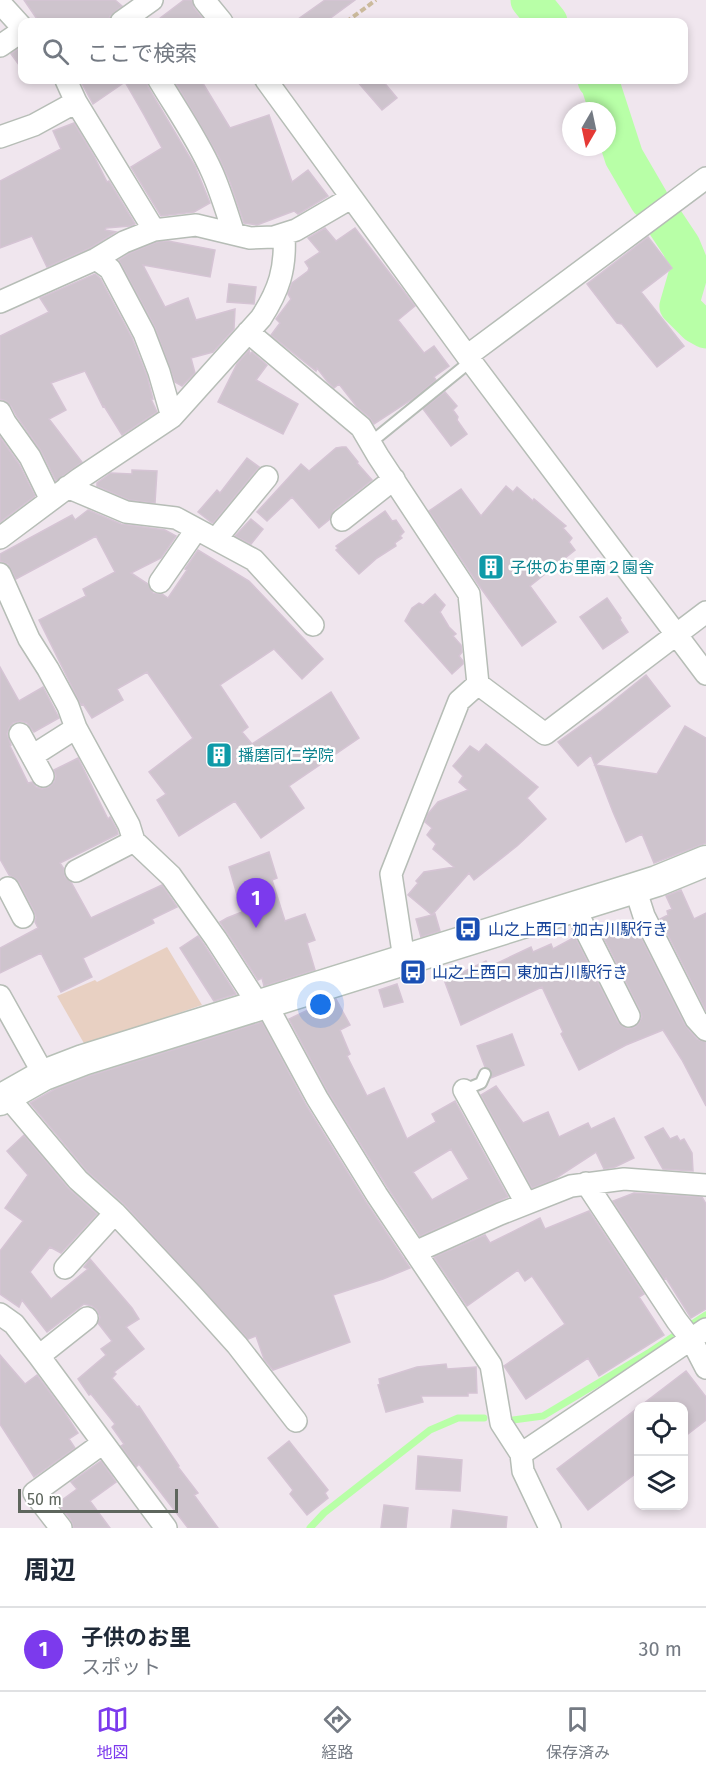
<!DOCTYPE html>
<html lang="ja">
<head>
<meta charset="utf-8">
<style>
	body { margin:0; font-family:"Fira Sans","Noto Sans JP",sans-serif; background:#f6f6f7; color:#1f2937 }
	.controls { position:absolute; right:18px; bottom:18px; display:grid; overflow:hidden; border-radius:12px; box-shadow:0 3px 9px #0003 }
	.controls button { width:54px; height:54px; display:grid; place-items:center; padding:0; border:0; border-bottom:2px solid #e0e1e3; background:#fff; color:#1f2937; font:30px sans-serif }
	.compass { position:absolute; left:562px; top:102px; width:54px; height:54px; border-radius:50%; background:#fff; box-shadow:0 3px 9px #0003; rotate:189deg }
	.scale { position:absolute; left:18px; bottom:15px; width:160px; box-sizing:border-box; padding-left:6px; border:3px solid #5e665d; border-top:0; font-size:16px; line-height:21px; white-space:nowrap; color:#5e665d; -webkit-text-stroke:4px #fff; paint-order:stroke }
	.you { position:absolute; left:321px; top:1005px; width:21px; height:21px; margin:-15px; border:4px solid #fff; border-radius:50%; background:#1a73e8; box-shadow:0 0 0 9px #1a73e833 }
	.badge { display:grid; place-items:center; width:39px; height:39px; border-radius:50%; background:#7c3aed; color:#fff; font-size:20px; font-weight:700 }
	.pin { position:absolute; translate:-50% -50px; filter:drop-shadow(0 2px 3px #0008) }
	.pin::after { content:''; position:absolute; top:32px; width:21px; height:18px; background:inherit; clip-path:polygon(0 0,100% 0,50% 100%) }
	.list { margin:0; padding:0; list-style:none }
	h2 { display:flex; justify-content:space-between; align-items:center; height:78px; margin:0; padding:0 24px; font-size:26px }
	h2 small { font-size:20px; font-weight:400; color:#747a83 }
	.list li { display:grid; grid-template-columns:39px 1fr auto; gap:18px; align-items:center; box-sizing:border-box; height:84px; padding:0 24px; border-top:2px solid #e0e1e3 }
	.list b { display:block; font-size:22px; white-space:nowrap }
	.list p { margin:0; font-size:20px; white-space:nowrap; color:#747a83 }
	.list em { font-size:20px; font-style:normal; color:#747a83 }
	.icon { flex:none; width:33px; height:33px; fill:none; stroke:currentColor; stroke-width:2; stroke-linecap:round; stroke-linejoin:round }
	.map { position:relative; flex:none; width:706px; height:1528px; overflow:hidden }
	.search { position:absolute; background:#fff; box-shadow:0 3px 9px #0003; left:18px; right:18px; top:18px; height:66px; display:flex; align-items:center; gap:15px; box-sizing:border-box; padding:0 21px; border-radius:12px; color:#747a83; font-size:22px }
	.sheet { height:162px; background:#fff }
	nav { display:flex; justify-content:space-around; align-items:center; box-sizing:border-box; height:84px; border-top:2px solid #e0e1e3; background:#fff; font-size:16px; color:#747a83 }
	nav a { display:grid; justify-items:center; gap:3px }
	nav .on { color:#7c3aed }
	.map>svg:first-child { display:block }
	.green { fill:#e8d0c2 }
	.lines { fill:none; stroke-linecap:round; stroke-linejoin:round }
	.stream { stroke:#b8ffa7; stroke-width:7 }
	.river { stroke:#b8ffa7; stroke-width:39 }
	.building { fill:#cec4cd; stroke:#d5c4d4; stroke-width:1.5; fill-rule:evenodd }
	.lane-casing { stroke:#b6bdb6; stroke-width:14 }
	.street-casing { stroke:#b6bdb6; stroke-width:24 }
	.secondary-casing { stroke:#b7c0b7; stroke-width:33 }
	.path { stroke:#cbba9c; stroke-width:4; stroke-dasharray:6 3; stroke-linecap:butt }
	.lane { stroke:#fff; stroke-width:10 }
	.street { stroke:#fff; stroke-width:21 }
	.secondary { stroke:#fff; stroke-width:30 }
	.labels { text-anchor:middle; stroke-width:5; stroke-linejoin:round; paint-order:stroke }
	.culture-label { font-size:16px; fill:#0d838f; stroke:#fff; text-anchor:start }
	.transit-label { font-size:16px; fill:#164399; stroke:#fff; text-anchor:start }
</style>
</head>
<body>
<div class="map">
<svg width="706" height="1528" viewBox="0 0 706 1528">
	<rect width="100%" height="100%" fill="#f0e6ee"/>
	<path class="green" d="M167,947l35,58 -117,40 -28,-49 38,-16 2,2z"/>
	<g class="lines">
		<path class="stream" d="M513,1420l30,-4 107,-64 56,-37
			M310,1528l14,-15 106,-83 28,-12h26"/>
		<path class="river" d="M530,0l18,22
			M597,80l3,3 24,74 25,43
			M663,219l18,27 9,22 -11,38 18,18 9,5"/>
	</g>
	<path class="building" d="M24,0h91l7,6 -12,10 -2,6h-69z
		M184,0h8l2,8 12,14h-51z
		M325,0h30l-30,22h-31z
		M22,46v23l-11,-15z
		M80,80h66l2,7 47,79 15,37 -16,9 -33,4 -30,-49 31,-19 -18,-33 -19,-33 -32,22z
		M174,80h27l29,48 39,-13 23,67 16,-12 20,26 -30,18 -4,-3 -37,14 -13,-2 -14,-41 -12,-27z
		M356,80h26l15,18 -15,12z
		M74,123l20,33 13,26 2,-1 26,43 -5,2 -24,2 -1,2 11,2 -26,16 -43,19 -15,-31 -32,12v-67l61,-32 -8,-18z
		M325,228l11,13 19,-13 60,78 -17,14 26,33 10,-7 15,20 -15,11 2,3 -22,18 -40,26 -5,-7 -12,-10 -18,-23 -5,4 -7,-7 -10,-13 -1,3 -45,-36 9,-12 -4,-4 15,-20 -3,-5 4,-11 16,-12 1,-3 -4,-6 15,-10 -12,-14z
		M648,237l24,31 -31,24 43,54 -27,21 -35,-43 -5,-1 -30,-39z
		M168,241l47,9 -5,27 -67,-12 22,42 23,-9 8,22 39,-11 -1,20 -21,23 -22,6 4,15 -13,13 -7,-4 -20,-55 -36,-67 11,-7 27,-11z
		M95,274l5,4 32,60 15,38 6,23h-2l6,13 -35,23 -18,-29 -1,1 -18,-36 -34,12 15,27 -17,9 33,43 -26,19 -15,-30 -25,-36 -5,-9 -5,-5 -6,-2v-63l49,-24 -9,-14z
		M229,284l27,3 -2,17 -27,-2z
		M249,350l1,4 2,-2 15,13 -11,15 42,24 -15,30 -65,-32 19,-38z
		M445,392l12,14 -4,4 5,7 -1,3 10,14 -16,12 -28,-37z
		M0,437l19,27 16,32 -35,26z
		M342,447h4l12,15 -1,1 15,17 -38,30 -4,9 -11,9 -27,-31 -25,24 -10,-9 44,-48 8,7 27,-23z
		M247,458l12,9 -46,56 -2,-1 -13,-10 19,-22 3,3z
		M132,470l25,1 -2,32 -26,-3 -32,-14v-3l14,-10 21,1z
		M506,486l7,6 4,-5 16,14 1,-2 32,27 -3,2 9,10 -3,4 6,8 -45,36 26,36 -34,24 -44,-62 -49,-73 32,-22 20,27z
		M88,510l33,14 44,6 11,6 -15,22 -30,15 17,11 5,9 9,1 6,4 19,-28 -2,-1 13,-19 51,31 74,78 -21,20 -28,-30 -54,36 28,42 -6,5 10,12 79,-52 28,46 -70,48 15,22 -43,30 -26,-37 -56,35 -22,-36 9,-6 -17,-22 44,-34 -46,-66 -30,17 6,11 -31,18 -9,-14 -2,1 -42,-85 47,-24 -3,-7 32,-17 -19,-36 -80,43 -8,-15 -8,-3v-7l72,-39 3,5z
		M385,511l7,10 4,-1 8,12 -4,4 2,2 -7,5 1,3 -19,12 -18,16 -23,-24 2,-2 -2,-2z
		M251,519l12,10 -12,15 -16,-8z
		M435,594l10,11 -5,7 9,15 7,7 -3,2 8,9 1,7 -3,4 4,5v3l-11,10 -47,-53 7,-13 7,-5 4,2z
		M607,598l14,20 -1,2 8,12 -25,17 -23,-32z
		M0,667l19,34 24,-14 16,31 -25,14 -7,-9 -6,-2 -8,2 -4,5 -2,6 4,11 -1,1 18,37 4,-1 4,5 6,2 7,-2 5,-5 2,-6 -2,-6 24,-12 30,61 2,-2 7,13 1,4 -58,29 4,6 1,8 6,5 20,36 71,-33 15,22 -25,12 2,4 -71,35 9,19 -31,15 -20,-39 -41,20v-25l38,-20 -3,-6 1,-5 -2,-6 -15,-29 -4,-4 -6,-3 -9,-16z
		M646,675l24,31 -75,59 62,9 28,-48 21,12v105l-52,20 -12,-29 -16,8 -13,-30 -22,-57 -13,11 -20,-24 43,-31z
		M486,744l52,43 -11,11 19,21 -29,27 -43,34 -5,-7 -37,42 3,-1 5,17 -19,6 -5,-18 16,-4 -24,-20 10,-12 -2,-2 8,-9 30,-5 -21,-18 3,-5 -9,-9 5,-7 -7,-6 3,-8 10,-12 30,-12 -9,-8 4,-6 -10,-10 17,-20 9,6z
		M269,852l8,26 -5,2 13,41 20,-7 10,26 -8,3 8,27 -51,16 -2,-8 -4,2 -38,-58 7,-4 15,-6 -13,-45z
		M681,890l13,29 12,-6v98l-46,-92 8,-4 -1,-4 5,-2 -6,-13z
		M632,920l53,105 12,14 9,3v64l-24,-46 -19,-30 -37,15 -47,25 -18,-36 2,-2 -21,-45 -81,38 -18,-48 17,-7 1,3 25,-12 3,6 42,-20 2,5 18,-8 2,5 22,-12 43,85 4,4 6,3 7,-2 4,-4 3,-6 -2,-7 -43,-86 1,-1 5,10z
		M198,936l7,10 31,48 -22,7 -34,-53z
		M397,984l6,18 -19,5 -5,-17z
		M336,999l14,26 -10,5 10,24 -3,2 20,40 17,-8 23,51 29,-17 -4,-8 23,-13 53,96 -88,39 -32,-48 -60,-96 -39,-73 21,-10 2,3zM451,1149l18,30 -37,21 -19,-28z
		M262,1022l44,83 60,97 44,66 -27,11 -50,16 17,47 -77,28 -9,-11 -8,-23 -8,3 -124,-135 -37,-33 -57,-68 25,-14 34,-13z
		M512,1034l12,31 -33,13v-8l-6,-3 -8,-21z
		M496,1086l27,37 25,-11 11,25 29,-14 3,6 23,-11 20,40 -19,9 -11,2 -8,-17 -43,28 -21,8 -51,-93z
		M663,1128l7,11 7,-3 3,5 4,-2 8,14 1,18 -30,-2 -18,-32z
		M24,1135l44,53 29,26 -36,39 -11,-6 -20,25 21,27 37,-30 -4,-2 6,-8 42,49 7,11 -13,8 18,22 -30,23 2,2 -4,4 25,29 2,-1 40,60 -1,1 20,26 -4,2 24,33h-30l-49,-64 -3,3 -15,-21 3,-2 -12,-17 3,-3 -24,-30 -2,1 -11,-16 28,-24 -5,-6 11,-8 -14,-18 2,-6 -3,-7 -5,-4 -8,-2 -37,28 -25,-32 -3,7 -19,-13v-43l23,-30 -18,-13 23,-33 -21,-24z
		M634,1193l68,4 4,7v105l-15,9 -25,-40 -2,1 -51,-78z
		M589,1211l55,83 -5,3 25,38 -65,41 -11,-18 -62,41 -22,-33 61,-42 -33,-48 -7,5 -7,-11 -51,36 -33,-49 51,-22 5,8 50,-25 5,11z
		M0,1355l25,29 12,-9 26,35 15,23 -9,6 6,9 -41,29 -34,-53z
		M446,1364l1,5 29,-2 1,26h-9v3h-47l2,6 -37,10 -8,-27 2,-1 -1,-5 38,-12z
		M686,1371l20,26v23l-22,17v-30h-45z
		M639,1407v64l-51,39 -31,-41z
		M289,1441l39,49 -3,3 3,5 -21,17 -17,-21 3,-4 -25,-32z
		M418,1456l44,4 -2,31 -44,-2z
		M101,1461l15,21 -26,19 20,27h-36l-3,-8 -13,-17 19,-14 -6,-7z
		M384,1505l24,3 -2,20h-25z
		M453,1510l54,7 -1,11h-55z"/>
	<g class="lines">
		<defs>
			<path id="lane" d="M370,443l101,-82
				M464,1090l17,-7 4,-9"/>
			<path id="street" d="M204,0l18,22
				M0,3l22,24
				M121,22l31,-22
				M0,46l22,-15
				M66,80l10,22 78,128
				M159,80c18,30 39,60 53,92 9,20 15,41 22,62
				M266,80l201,276 239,318
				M0,137l34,-12 42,-23
				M0,302l96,-43 28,-17 30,-12 42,-5 54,13 24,-1 22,-7 55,-32
				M248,332l113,95 17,29 91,138 9,90 67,50 161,-122
				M467,356l239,-178
				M0,412l5,10 25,35 21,43
				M172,417l89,-99c18,-28 25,-49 23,-83
				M67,487l59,25 50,6 78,42 59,65
				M342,520l52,-41
				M0,538l79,-59 93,-62 -13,-45 -15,-39 -34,-64 -14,-10
				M216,539l51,-62
				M0,574l29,65 19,30 20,37 8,22
				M160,582l36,-52
				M20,734l23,42
				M32,756l44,-28 53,97 5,16 37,35 45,63 42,65
				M76,871l58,-30
				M8,888l15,29
				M635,888l9,28 52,103 10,11
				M574,907l55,109
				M404,959l-13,-85 68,-173 19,-17
				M0,996l44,79
				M265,1002l52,96 60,97 114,170 10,58 20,31 2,17 27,57
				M464,1090l62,113
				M7,1096l71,84 37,33 77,82 45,50 59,76
				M586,1183l91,138 14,18 15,29
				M415,1252l85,-38 71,-28 53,-7 82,6
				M65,1268l50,-55
				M0,1314l14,10 25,32 127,172
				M39,1356l48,-38
				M521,1454l185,-125
				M61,1528l-27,-35 69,-50"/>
			<path id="secondary" d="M0,1100l44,-25 39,-15 552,-172 22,-7 49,-20"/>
		</defs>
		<use href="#lane" class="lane-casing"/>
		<use href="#street" class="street-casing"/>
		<use href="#secondary" class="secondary-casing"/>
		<path class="path" d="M346,22l30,-22"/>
		<use href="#lane" class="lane"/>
		<use href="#street" class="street"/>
		<use href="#secondary" class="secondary"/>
	</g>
	<defs>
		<symbol id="building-square" viewBox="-11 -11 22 22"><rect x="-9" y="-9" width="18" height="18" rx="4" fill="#0f9aa8" stroke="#fff"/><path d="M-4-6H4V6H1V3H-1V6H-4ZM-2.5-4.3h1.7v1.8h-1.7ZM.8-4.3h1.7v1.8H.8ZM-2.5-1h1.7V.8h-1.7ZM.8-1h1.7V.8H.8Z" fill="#fff"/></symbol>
		<symbol id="bus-square" viewBox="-11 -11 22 22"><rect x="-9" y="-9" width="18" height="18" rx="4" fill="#1a4fb4" stroke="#fff"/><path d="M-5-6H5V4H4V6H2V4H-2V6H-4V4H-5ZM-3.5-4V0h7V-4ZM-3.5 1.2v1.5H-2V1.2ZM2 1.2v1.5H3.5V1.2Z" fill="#fff"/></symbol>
	</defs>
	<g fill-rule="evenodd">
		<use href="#building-square" x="476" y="552" width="30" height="30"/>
		<use href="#building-square" x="204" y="740" width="30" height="30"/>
		<use href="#bus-square" x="453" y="914" width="30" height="30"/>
		<use href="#bus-square" x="398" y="957" width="30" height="30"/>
	</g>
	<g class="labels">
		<g class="culture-label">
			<text x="510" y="573">子供のお里南２園舎</text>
			<text x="238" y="761">播磨同仁学院</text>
		</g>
		<g class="transit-label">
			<text x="488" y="935">山之上西口 加古川駅行き</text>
			<text x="432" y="978">山之上西口 東加古川駅行き</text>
		</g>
	</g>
</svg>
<div class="controls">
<button><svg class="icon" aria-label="locate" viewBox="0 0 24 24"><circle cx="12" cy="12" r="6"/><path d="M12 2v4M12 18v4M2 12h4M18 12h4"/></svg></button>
<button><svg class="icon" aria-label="layers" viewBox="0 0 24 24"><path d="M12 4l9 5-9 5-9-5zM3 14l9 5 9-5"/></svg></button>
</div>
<svg class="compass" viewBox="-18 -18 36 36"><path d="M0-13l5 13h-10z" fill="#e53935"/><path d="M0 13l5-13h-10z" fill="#747a83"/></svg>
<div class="scale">50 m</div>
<div class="you"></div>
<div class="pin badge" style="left:256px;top:928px">1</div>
<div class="search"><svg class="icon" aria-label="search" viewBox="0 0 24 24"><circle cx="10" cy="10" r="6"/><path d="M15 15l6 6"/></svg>ここで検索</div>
</div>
<section class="sheet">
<h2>周辺<small></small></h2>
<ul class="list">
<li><span class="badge">1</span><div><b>子供のお里</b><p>スポット</p></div><em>30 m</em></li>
</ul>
</section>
<nav>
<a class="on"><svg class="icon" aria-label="map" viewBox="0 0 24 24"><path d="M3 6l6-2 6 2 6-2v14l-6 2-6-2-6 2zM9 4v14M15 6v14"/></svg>地図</a>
<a><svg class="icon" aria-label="directions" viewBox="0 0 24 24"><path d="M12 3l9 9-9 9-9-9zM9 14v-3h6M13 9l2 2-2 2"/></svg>経路</a>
<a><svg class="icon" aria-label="saved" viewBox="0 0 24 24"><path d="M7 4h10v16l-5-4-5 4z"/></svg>保存済み</a>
</nav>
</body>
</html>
